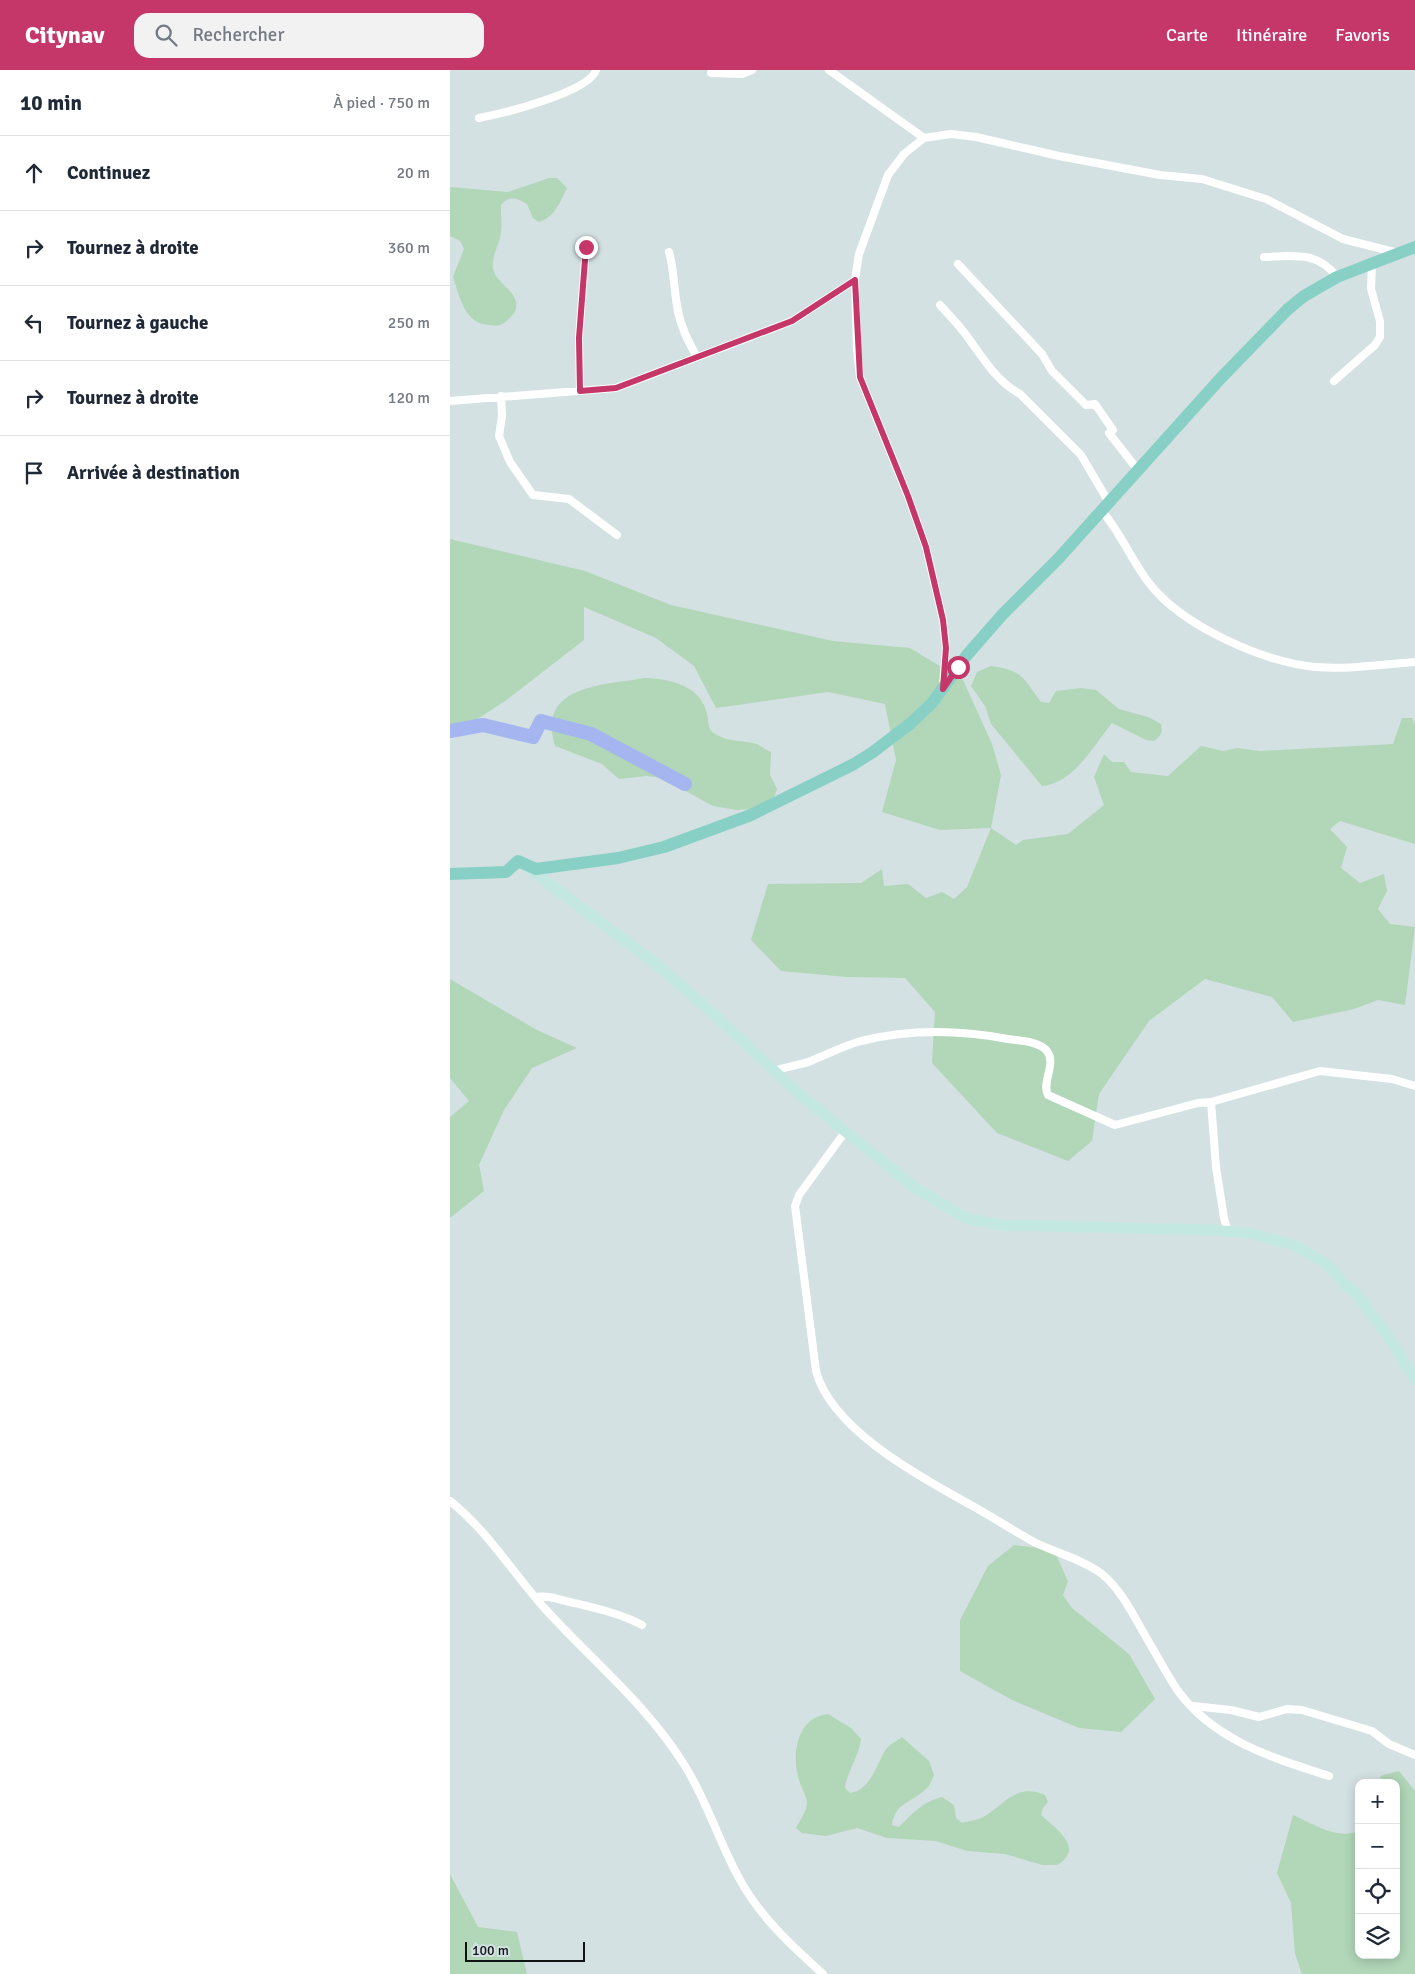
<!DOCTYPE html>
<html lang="fr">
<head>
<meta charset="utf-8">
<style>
	body { margin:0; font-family:Signika,sans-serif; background:#f2f2f3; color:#1f2937 }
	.controls { position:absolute; right:15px; bottom:15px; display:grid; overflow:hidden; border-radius:10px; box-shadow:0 2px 12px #0003 }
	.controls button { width:45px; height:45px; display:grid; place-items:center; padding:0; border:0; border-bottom:1px solid #e0e1e3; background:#fff; color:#1f2937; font:25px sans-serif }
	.scale { position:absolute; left:15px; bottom:12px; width:120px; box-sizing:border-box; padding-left:5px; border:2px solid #101415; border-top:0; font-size:14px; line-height:18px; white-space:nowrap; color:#101415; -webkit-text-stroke:4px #d4e1e3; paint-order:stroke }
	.stop { position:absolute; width:15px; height:15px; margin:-11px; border:4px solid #c43768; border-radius:50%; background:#fff }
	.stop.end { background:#c43768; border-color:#fff; box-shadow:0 1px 5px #0008 }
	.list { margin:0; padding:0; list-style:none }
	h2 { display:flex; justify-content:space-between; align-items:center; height:65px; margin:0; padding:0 20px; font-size:21px }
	h2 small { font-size:16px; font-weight:400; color:#747a83 }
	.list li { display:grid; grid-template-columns:32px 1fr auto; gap:15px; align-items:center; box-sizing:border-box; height:75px; padding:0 20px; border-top:1px solid #e0e1e3 }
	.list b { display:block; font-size:19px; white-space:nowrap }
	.list em { font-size:16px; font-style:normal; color:#747a83 }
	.icon { flex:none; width:28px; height:28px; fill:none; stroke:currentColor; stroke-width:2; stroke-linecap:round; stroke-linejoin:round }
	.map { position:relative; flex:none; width:965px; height:1904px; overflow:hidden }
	header { display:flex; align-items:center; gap:30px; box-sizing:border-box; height:70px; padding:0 25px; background:#c43768; color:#fff }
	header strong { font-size:24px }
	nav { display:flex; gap:28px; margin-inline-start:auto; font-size:18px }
	.search { width:350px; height:45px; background:#f2f2f3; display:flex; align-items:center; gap:12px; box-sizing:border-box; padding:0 18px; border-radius:15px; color:#747a83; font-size:19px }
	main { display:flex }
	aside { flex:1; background:#fff }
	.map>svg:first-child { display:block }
	.green { fill:#b1d6b8 }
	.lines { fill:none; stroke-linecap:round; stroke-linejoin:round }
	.river { stroke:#a5b5f0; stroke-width:14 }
	.street { stroke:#fff; stroke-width:8 }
	.secondary { stroke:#c3e8e2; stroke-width:11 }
	.primary { stroke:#88d0c5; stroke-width:12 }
	.route { stroke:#c43768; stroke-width:6 }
</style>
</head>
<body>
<header>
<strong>Citynav</strong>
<div class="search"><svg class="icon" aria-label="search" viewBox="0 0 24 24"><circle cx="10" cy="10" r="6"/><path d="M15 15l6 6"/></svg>Rechercher</div>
<nav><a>Carte</a><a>Itinéraire</a><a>Favoris</a></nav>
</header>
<main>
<aside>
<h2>10 min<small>À pied · 750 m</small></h2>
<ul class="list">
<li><svg class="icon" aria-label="ahead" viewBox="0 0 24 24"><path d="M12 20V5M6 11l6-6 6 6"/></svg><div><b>Continuez</b></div><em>20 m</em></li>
<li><svg class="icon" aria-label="right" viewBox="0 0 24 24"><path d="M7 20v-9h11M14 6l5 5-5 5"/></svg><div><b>Tournez à droite</b></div><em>360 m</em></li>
<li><svg class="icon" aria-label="left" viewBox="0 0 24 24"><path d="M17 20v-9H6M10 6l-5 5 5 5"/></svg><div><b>Tournez à gauche</b></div><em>250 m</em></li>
<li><svg class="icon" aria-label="right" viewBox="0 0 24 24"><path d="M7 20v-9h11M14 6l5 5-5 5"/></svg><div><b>Tournez à droite</b></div><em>120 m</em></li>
<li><svg class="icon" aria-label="arrive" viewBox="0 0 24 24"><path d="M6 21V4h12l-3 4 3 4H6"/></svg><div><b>Arrivée à destination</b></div></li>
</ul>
</aside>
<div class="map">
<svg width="965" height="1904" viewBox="0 0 965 1904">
	<rect width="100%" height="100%" fill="#d4e1e3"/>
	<path class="green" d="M99,108h8l10,10c-7,14 -12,29 -28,34l-6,-4 -6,-14c-10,-6 -17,-9 -26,1 0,8 1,18 0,27 -1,12 -10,24 -8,37 3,15 26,22 23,39 -1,6 -7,11 -12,15 -4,3 -9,3 -14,2 -26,-1 -30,-28 -37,-48l11,-28 -4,-8 -10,-5v-49l58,5z
		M0,469l135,32 86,34 162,36 77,7 53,32 29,64 9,31 -10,53 25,17 7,-5 45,-6 36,-29 -10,-28 10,-23 8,8h12l7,10 37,4 33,-30 22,5 14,-3 23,3 133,-7 9,-26h10l3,6v120l-75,-23 -10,8 17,18 -6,21 19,15 24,-9 3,17 -9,18 12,15 25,3 -10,78 -27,-5 -24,9 -61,13 -21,-25 -67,-18 -56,42 -50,73 -7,47 -24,20 -71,-28 -65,-70 3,-51 -30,-34 -58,-1 -66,-6 -30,-31 17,-56 93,-1 21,-14 2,17 24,-2 18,14 16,-6 12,7 13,-12 24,-59 -51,2 -58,-18 14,-52 -11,-56 -57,-12 -112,16 -22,-42 -38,-28 -72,-31v33l-79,61 -55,36z
		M541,596c33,5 31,11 50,36l8,1 7,-12 25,-3 15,2 23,19 29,8 13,7c2,9 0,12 -7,17l-8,-1 -34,-17c-18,22 -39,61 -70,63l-51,-62 -6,-18 -14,-20 6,-14z
		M195,608c25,1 56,7 62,36 2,8 0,15 8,20 13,8 28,6 42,10 4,2 9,6 14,8l-1,23 7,14 -3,9 -21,11 -16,1 -24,-4 -51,-28 -15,-2 -28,3 -17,-15 -47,-18c-19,-61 49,-61 90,-68z
		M0,909l87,51 40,18 -45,20 -28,42 -25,55 5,26 -34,27v-101l19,-16 -19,-23z
		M564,1475l40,5 14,31 -5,14 9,13 57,46 26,45 -34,33 -42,-4 -67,-28 -52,-29v-51l28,-54z
		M378,1644l23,14 10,11c-2,18 -14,32 -16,49l5,5c21,-3 26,-28 36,-44 4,-5 11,-8 16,-12l27,24 5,14c-2,4 -4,11 -8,14 -13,13 -32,14 -34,36l7,2c12,-13 25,-26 43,-30l12,8 2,13 6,5c7,-2 17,-3 23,-7 21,-13 31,-33 60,-21l3,7 -5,6 -2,7c14,13 45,33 16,50h-15l-37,-11 -38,-3 -31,-10 -49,-3 -30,-10 -31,8 -24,-3 -6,-5c4,-8 11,-17 11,-26 -1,-7 -6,-15 -8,-22 -8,-25 -2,-63 29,-66z
		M949,1701l16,20v183h-113l-7,-20 -4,-51 -14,-30 16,-58c21,9 43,25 66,16v124h37v-172h-14l-2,-7z
		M0,1804l28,53 39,5 10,42h-77z"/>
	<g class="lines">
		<path class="river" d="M0,661l33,-6 50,12 8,-16 50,13 94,50"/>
		<path class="street" d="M379,0l95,68
			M261,3l31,1 10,-4
			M29,48c22,-4 111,-26 117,-48
			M219,182c7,24 4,52 14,76 3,10 9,19 13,28
			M814,187c29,-1 54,-6 73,20
			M508,194l84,90 10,17 34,34 9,-1 18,26 -4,3 28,36
			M490,235c8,9 16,17 23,26 18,23 31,49 57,63l61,61 27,46
			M884,311l41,-36 5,-8v-16l-9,-32 1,-26
			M130,321l-1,-53 7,-91
			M51,326l1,20 -3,20 11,26 23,33 36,4 48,36
			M0,331l166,-13 176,-67 63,-41
			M651,440c19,21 30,50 48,73 33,43 114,79 167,84 32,3 67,-3 99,-5
			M493,615l3,-37 -3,-28 -17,-73 -18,-51 -48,-119 -3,-27 -2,-70 4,-26 29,-79 16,-21 20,-16 27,-4 25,3 83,19 101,19 42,4 64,20 77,40 55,14
			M324,1001c12,-4 26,-6 37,-10 17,-7 32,-15 50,-20 48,-12 99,-11 147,-2 12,2 31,2 39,12 10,13 -6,31 1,44l67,30 83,-22 13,-1 109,-31 72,8 23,7
			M761,1032l5,65 8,51 4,14
			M395,1062l-46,63 -4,11 21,165c15,58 104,106 153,133 22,12 43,26 65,38 22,11 48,17 68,32 22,18 36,51 51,75 8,14 16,29 25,42 37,50 95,67 151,85
			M0,1431c39,31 64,74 97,110 48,52 100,94 138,155 22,35 34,76 54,112 20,38 53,68 84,96
			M85,1527c14,-2 22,2 35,5 25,6 49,11 72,23
			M743,1636l38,4 28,7 28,-8 15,1 70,21 17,13 26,11"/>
		<path class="secondary" d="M74,795l131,98 53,46 90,84 116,94 46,28 13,5 28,5 210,5 37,3 46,12 33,19 16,19 14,11 34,47 24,39"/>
		<path class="primary" d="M0,804l56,-2 12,-11 18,8 82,-11 46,-11 87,-32 103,-51 19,-12 38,-29 21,-20 35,-48 35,-40 56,-56 162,-180 68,-70 16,-13 33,-19 78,-30"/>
	</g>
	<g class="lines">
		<path class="route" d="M136,177l-7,91 1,53 36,-3 176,-67 63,-41 5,97 48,119 18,51 17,73 3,28 -3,41 15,-22"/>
	</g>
</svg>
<div class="controls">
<button>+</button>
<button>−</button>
<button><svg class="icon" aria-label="locate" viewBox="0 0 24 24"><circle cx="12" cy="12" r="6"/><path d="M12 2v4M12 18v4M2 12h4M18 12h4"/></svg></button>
<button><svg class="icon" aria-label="layers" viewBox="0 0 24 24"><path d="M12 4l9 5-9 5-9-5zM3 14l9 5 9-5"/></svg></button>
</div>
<div class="scale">100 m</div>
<div class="stop" style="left:508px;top:597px"></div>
<div class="stop end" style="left:136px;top:177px"></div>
</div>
</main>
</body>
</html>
